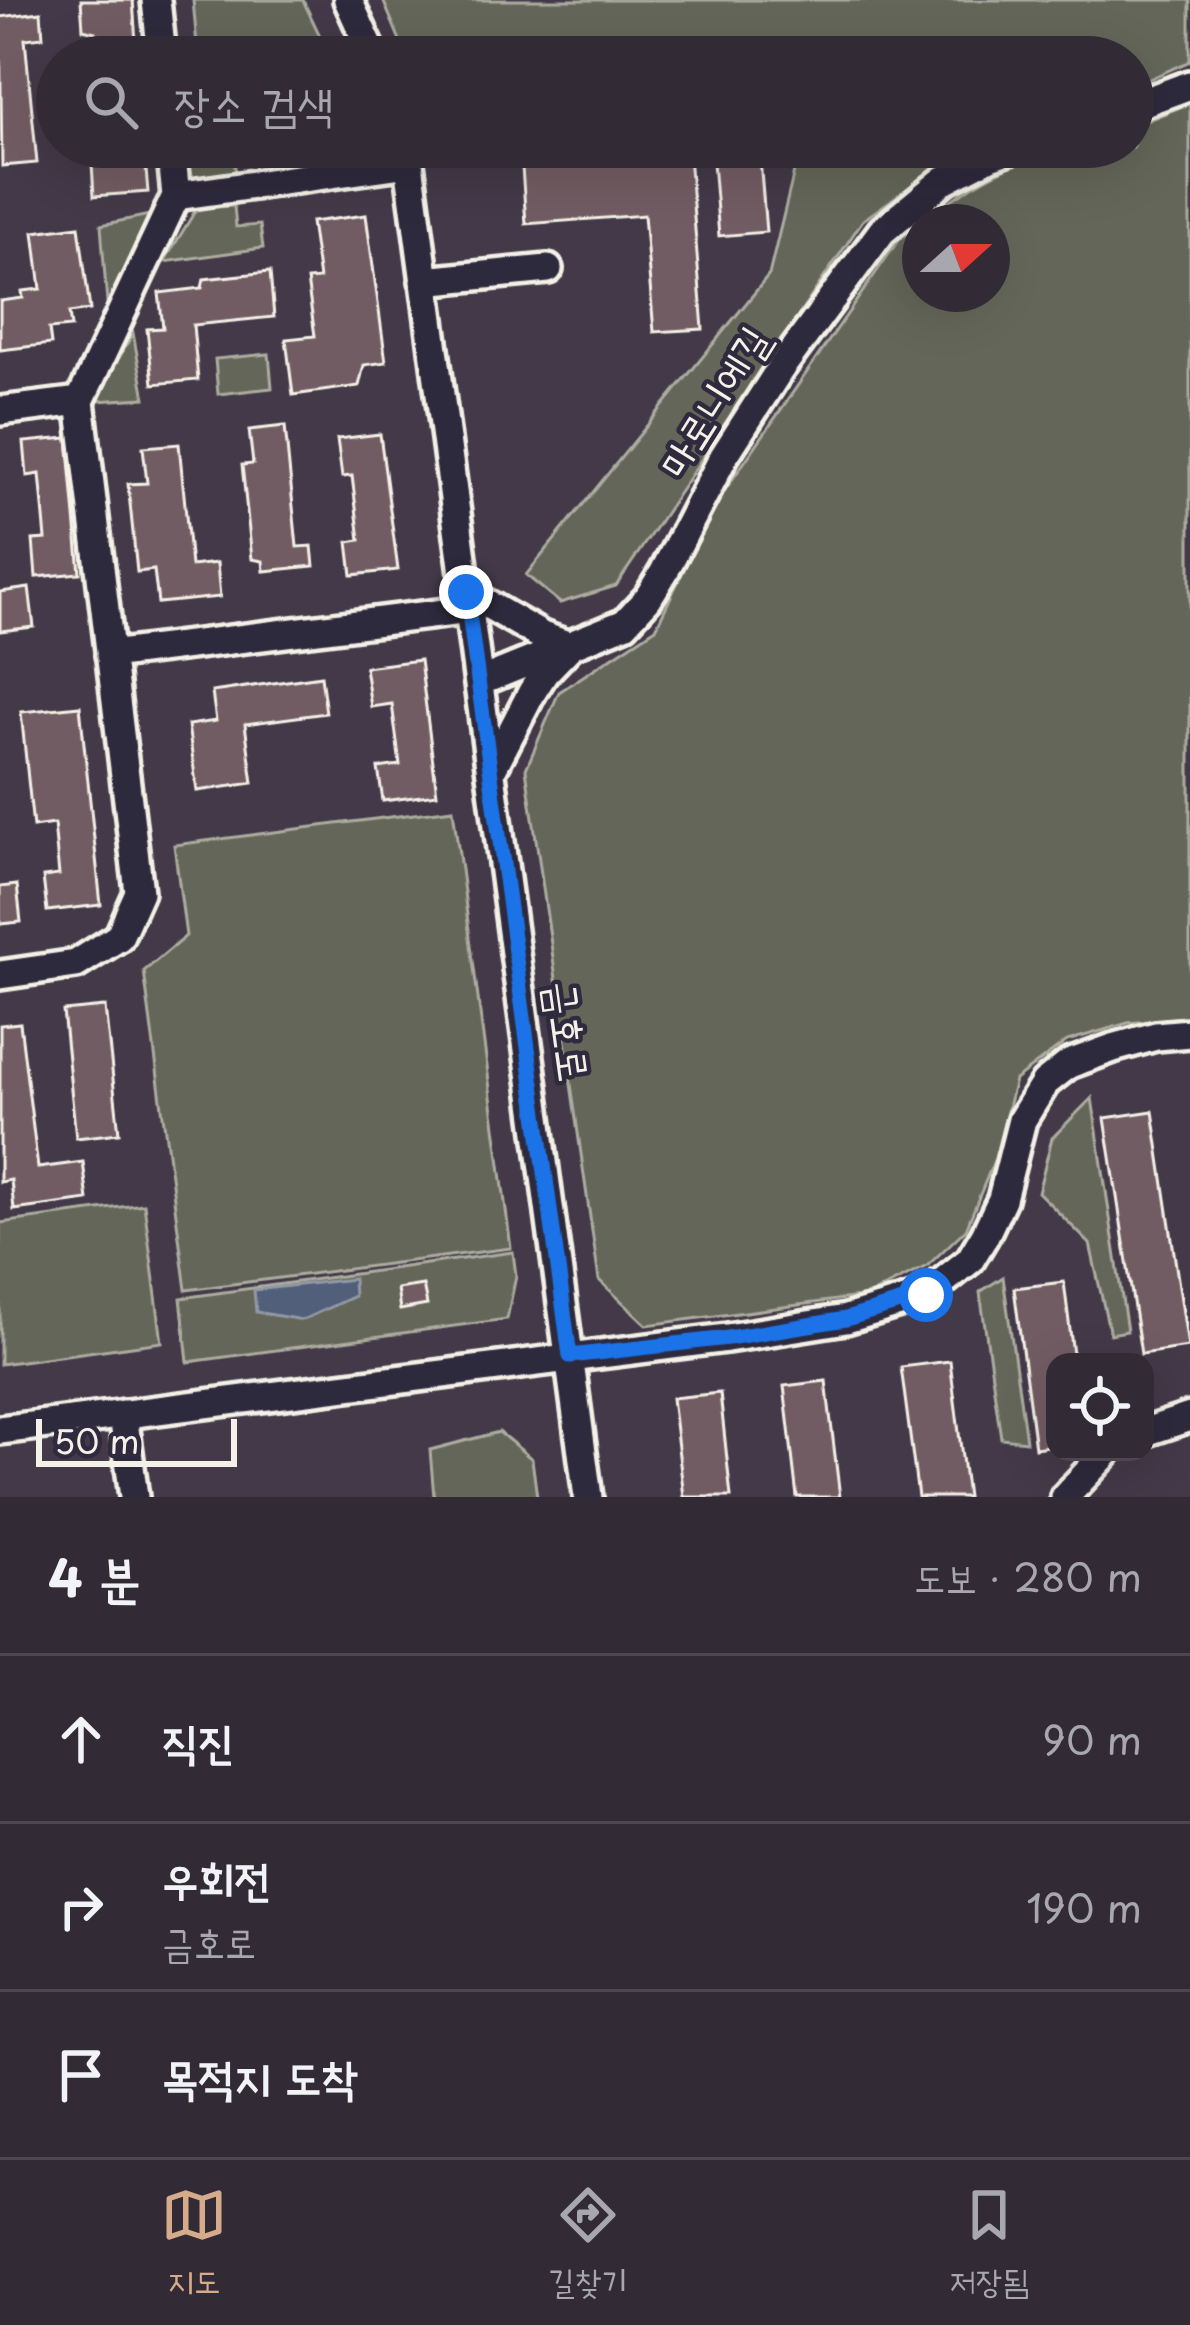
<!DOCTYPE html>
<html lang="ko">
<head>
<meta charset="utf-8">
<style>
	body { margin:0; font-family:"Playpen Sans","Poor Story",sans-serif; background:#3d3742; color:#f1f3f6 }
	.controls { position:absolute; right:36px; bottom:36px; display:grid; overflow:hidden; border-radius:24px; box-shadow:0 12px 48px #0002 }
	.controls button { width:108px; height:108px; display:grid; place-items:center; padding:0; border:0; border-bottom:3px solid #4d4751; background:#322b36; color:#f1f3f6; font:60px sans-serif }
	.compass { position:absolute; left:902px; top:204px; width:108px; height:108px; border-radius:50%; background:#322b36; box-shadow:0 12px 48px #0002; rotate:69deg }
	.scale { position:absolute; left:36px; bottom:30px; width:201px; box-sizing:border-box; padding-left:12px; border:6px solid #f4f1e8; border-top:0; font-size:33px; line-height:42px; white-space:nowrap; color:#f4f1e8; -webkit-text-stroke:9px #2f2a3d; paint-order:stroke }
	.stop { position:absolute; width:36px; height:36px; margin:-27px; border:9px solid #1a73e8; border-radius:50%; background:#fff }
	.stop.end { background:#1a73e8; border-color:#fff; box-shadow:0 3px 12px #0008 }
	.list { margin:0; padding:0; list-style:none }
	h2 { display:flex; justify-content:space-between; align-items:center; height:156px; margin:0; padding:0 48px; font-size:51px }
	h2 small { font-size:39px; font-weight:400; color:#a8a7ad }
	.list li { display:grid; grid-template-columns:78px 1fr auto; gap:36px; align-items:center; box-sizing:border-box; height:168px; padding:0 48px; border-top:3px solid #4d4751 }
	.list b { display:block; font-size:45px; white-space:nowrap }
	.list p { margin:0; font-size:39px; white-space:nowrap; color:#a8a7ad }
	.list em { font-size:39px; font-style:normal; color:#a8a7ad }
	.icon { flex:none; width:66px; height:66px; fill:none; stroke:currentColor; stroke-width:2; stroke-linecap:round; stroke-linejoin:round }
	.map { position:relative; flex:none; width:1190px; height:1497px; overflow:hidden }
	.search { position:absolute; background:#322b36; box-shadow:0 12px 48px #0002; left:36px; right:36px; top:36px; height:132px; display:flex; align-items:center; gap:30px; box-sizing:border-box; padding:0 42px; border-radius:66px; color:#a8a7ad; font-size:45px }
	.sheet { height:660px; background:#322b36 }
	nav { display:flex; justify-content:space-around; align-items:center; box-sizing:border-box; height:168px; border-top:3px solid #4d4751; background:#322b36; font-size:33px; color:#a8a7ad }
	nav a { display:grid; justify-items:center; gap:6px }
	nav .on { color:#d6ab8b }
	.map>svg:first-child { display:block }
	.green { fill:#636658; stroke:#acaca0; stroke-width:3 }
	.water { fill:#515e7a; stroke:#9299a6; stroke-width:3 }
	.building { fill:#725b63; stroke:#f4f1e8; stroke-width:3 }
	.lines { fill:none; stroke-linecap:round; stroke-linejoin:round }
	.minor-casing { stroke:#f4f1e8; stroke-width:36 }
	.minor { stroke:#2f2a3d; stroke-width:27 }
	.route { stroke:#1a73e8; stroke-width:15 }
	.labels { text-anchor:middle; stroke-width:9; stroke-linejoin:round; paint-order:stroke }
	.street-label { font-size:42px; fill:#f4f1e8; stroke:#2f2a3d }
</style>
</head>
<body>
<div class="map">
<svg width="1190" height="1497" viewBox="0 0 1190 1497">
	<rect width="100%" height="100%" fill="#433948"/>
	<filter id="ink" filterUnits="userSpaceOnUse"><feTurbulence type="fractalNoise" baseFrequency=".00833" numOctaves="2"/><feDisplacementMap in="SourceGraphic" scale="24" xChannelSelector="R" yChannelSelector="G"/><feConvolveMatrix kernelMatrix="1 2 1 2 8 2 1 2 1" color-interpolation-filters="sRGB"/></filter>
	<g filter="url(#ink)">
		<path class="green" d="M193,0h110l27,57h-132z
			M383,0h807v61l-57,25v-29h-726z
			M1190,103v914l-62,6 -61,18 -52,39 -20,78 -29,71 -39,37 -60,30 -220,29 -48,-45 -73,-511 33,-77 97,-64 58,-122 186,-268 20,-15v71h72v-72h-71c44,-34 89,-62 145,-74 21,-4 45,-1 67,-1v-21z
			M176,147h56l4,27 -56,8z
			M800,147h166l-103,73 -247,366 -56,17 -34,-28 243,-300z
			M234,206l2,21 24,-2 3,23 -99,14 33,-54z
			M154,214l-47,89 -6,-78z
			M133,333l12,65 -50,3z
			M269,354l3,34 -54,6 -3,-35z
			M453,809l58,439 -325,42 -42,-319 42,-35 -12,-91z
			M1092,1098l35,233 -17,3 -20,-90 -52,-52 14,-54z
			M144,1204l18,138 -162,22v-141z
			M513,1252l3,24 -9,43 -319,43 -7,-64z
			M1003,1277l23,164 -25,-3 -21,-146z
			M499,1432l33,27 5,38h-103l-4,-47z"/>
		<path class="water" d="M353,1279l1,17 -52,24 -46,-8 -2,-22z"/>
		<path class="building" d="M81,0h52l4,57h-40l-2,-25 -12,-3z
			M41,12l2,25 -18,2 12,124 -35,3 -2,-149z
			M91,147h53l4,45 -54,4z
			M759,147l7,85 -47,4 -7,-86z
			M689,155l14,174 -49,3 -10,-117 -118,9 -4,-57z
			M366,215l20,147 -22,3 -5,21 -66,9 -7,-56 29,-3 -8,-56 12,-1 -8,-57z
			M79,226l11,84 -21,3 2,14 -22,2 2,15 -51,6v-49l23,-3 -1,-7 19,-2 -7,-57z
			M270,272l4,45 -81,8 5,55 -45,4 -6,-55 16,-1 -4,-35 43,-5 2,-9z
			M285,426l12,121 15,-1 2,20 -50,5 -1,-10 -11,-2 -10,-94 11,-1 -4,-34z
			M380,434l18,136 -46,5 -4,-33 12,-2 -8,-64 -10,1 -5,-38z
			M68,438l12,135 -44,4 -3,-37 13,-1 -6,-65 -13,2 -3,-34z
			M179,444l12,122 26,-3 3,34 -62,6 -4,-33 -17,2 -9,-88 19,-1 -4,-36z
			M29,588l5,39 -34,4v-39z
			M420,660l17,134 -54,7 -5,-33 22,-3 -8,-61 -21,3 -6,-40z
			M321,676l5,37 -81,11 8,59 -56,8 -9,-66 28,-4 -4,-29z
			M80,706l21,199 -54,6 -4,-34 16,-2 -5,-51 -21,3 -12,-115z
			M17,885l4,37 -21,2v-37z
			M105,1007l14,126 -43,5 -13,-127z
			M20,1023l18,145 45,-6 5,38 -74,10 -3,-30 -11,2v-157z
			M1153,1111l35,236 -47,7 -36,-236z
			M1064,1282l10,80h-19v83l-20,3 -21,-160z
			M423,1285l4,20 -27,5 -3,-21z
			M950,1361l17,136h-49l-17,-130z
			M826,1381l14,116h-43l-13,-111z
			M720,1393l11,104h-47l-12,-99z"/>
		<g class="lines">
			<defs>
				<path id="minor" d="M156,0l6,57
					M348,0l26,57
					M1133,106l57,-21
					M405,147l4,16 179,1334
					M176,196l233,-33
					M424,281l124,-12
					M0,411l80,-10 96,-205 -5,-49
					M466,592l76,44 28,10 -26,27 -12,19 -41,79
					M110,655l359,-45
					M479,682l146,-59 23,-25 16,-26 60,-116 56,-87 102,-138 62,-51 46,-24 26,-9
					M0,975l76,-11 43,-27 20,-45 -59,-491
					M123,1414l11,83
					M0,1430l727,-92 119,-19 80,-24 44,-35 15,-25 17,-36 20,-79 23,-37 24,-19 44,-16 43,-12 34,-3
					M1145,1432l45,-15
					M1065,1497l42,-45"/>
			</defs>
			<use href="#minor" class="minor-casing"/>
			<use href="#minor" class="minor"/>
		</g>
	</g>
	<g class="lines" filter="url(#ink)">
		<path class="route" d="M466,592l104,764 158,-18 118,-19 80,-24"/>
	</g>
	<g class="labels">
		<g class="street-label">
			<text transform="translate(714 402) rotate(-58)" y="15">마로니에길</text>
			<text transform="translate(568 1031) rotate(82)" y="15">금호로</text>
		</g>
	</g>
</svg>
<div class="controls">
<button><svg class="icon" aria-label="locate" viewBox="0 0 24 24"><circle cx="12" cy="12" r="6"/><path d="M12 2v4M12 18v4M2 12h4M18 12h4"/></svg></button>
</div>
<svg class="compass" viewBox="-18 -18 36 36"><path d="M0-13l5 13h-10z" fill="#e53935"/><path d="M0 13l5-13h-10z" fill="#a8a7ad"/></svg>
<div class="scale">50 m</div>
<div class="stop" style="left:926px;top:1295px"></div>
<div class="stop end" style="left:466px;top:592px"></div>
<div class="search"><svg class="icon" aria-label="search" viewBox="0 0 24 24"><circle cx="10" cy="10" r="6"/><path d="M15 15l6 6"/></svg>장소 검색</div>
</div>
<section class="sheet">
<h2>4 분<small>도보 · 280 m</small></h2>
<ul class="list">
<li><svg class="icon" aria-label="ahead" viewBox="0 0 24 24"><path d="M12 20V5M6 11l6-6 6 6"/></svg><div><b>직진</b></div><em>90 m</em></li>
<li><svg class="icon" aria-label="right" viewBox="0 0 24 24"><path d="M7 20v-9h11M14 6l5 5-5 5"/></svg><div><b>우회전</b><p>금호로</p></div><em>190 m</em></li>
<li><svg class="icon" aria-label="arrive" viewBox="0 0 24 24"><path d="M6 21V4h12l-3 4 3 4H6"/></svg><div><b>목적지 도착</b></div></li>
</ul>
</section>
<nav>
<a class="on"><svg class="icon" aria-label="map" viewBox="0 0 24 24"><path d="M3 6l6-2 6 2 6-2v14l-6 2-6-2-6 2zM9 4v14M15 6v14"/></svg>지도</a>
<a><svg class="icon" aria-label="directions" viewBox="0 0 24 24"><path d="M12 3l9 9-9 9-9-9zM9 14v-3h6M13 9l2 2-2 2"/></svg>길찾기</a>
<a><svg class="icon" aria-label="saved" viewBox="0 0 24 24"><path d="M7 4h10v16l-5-4-5 4z"/></svg>저장됨</a>
</nav>
</body>
</html>
